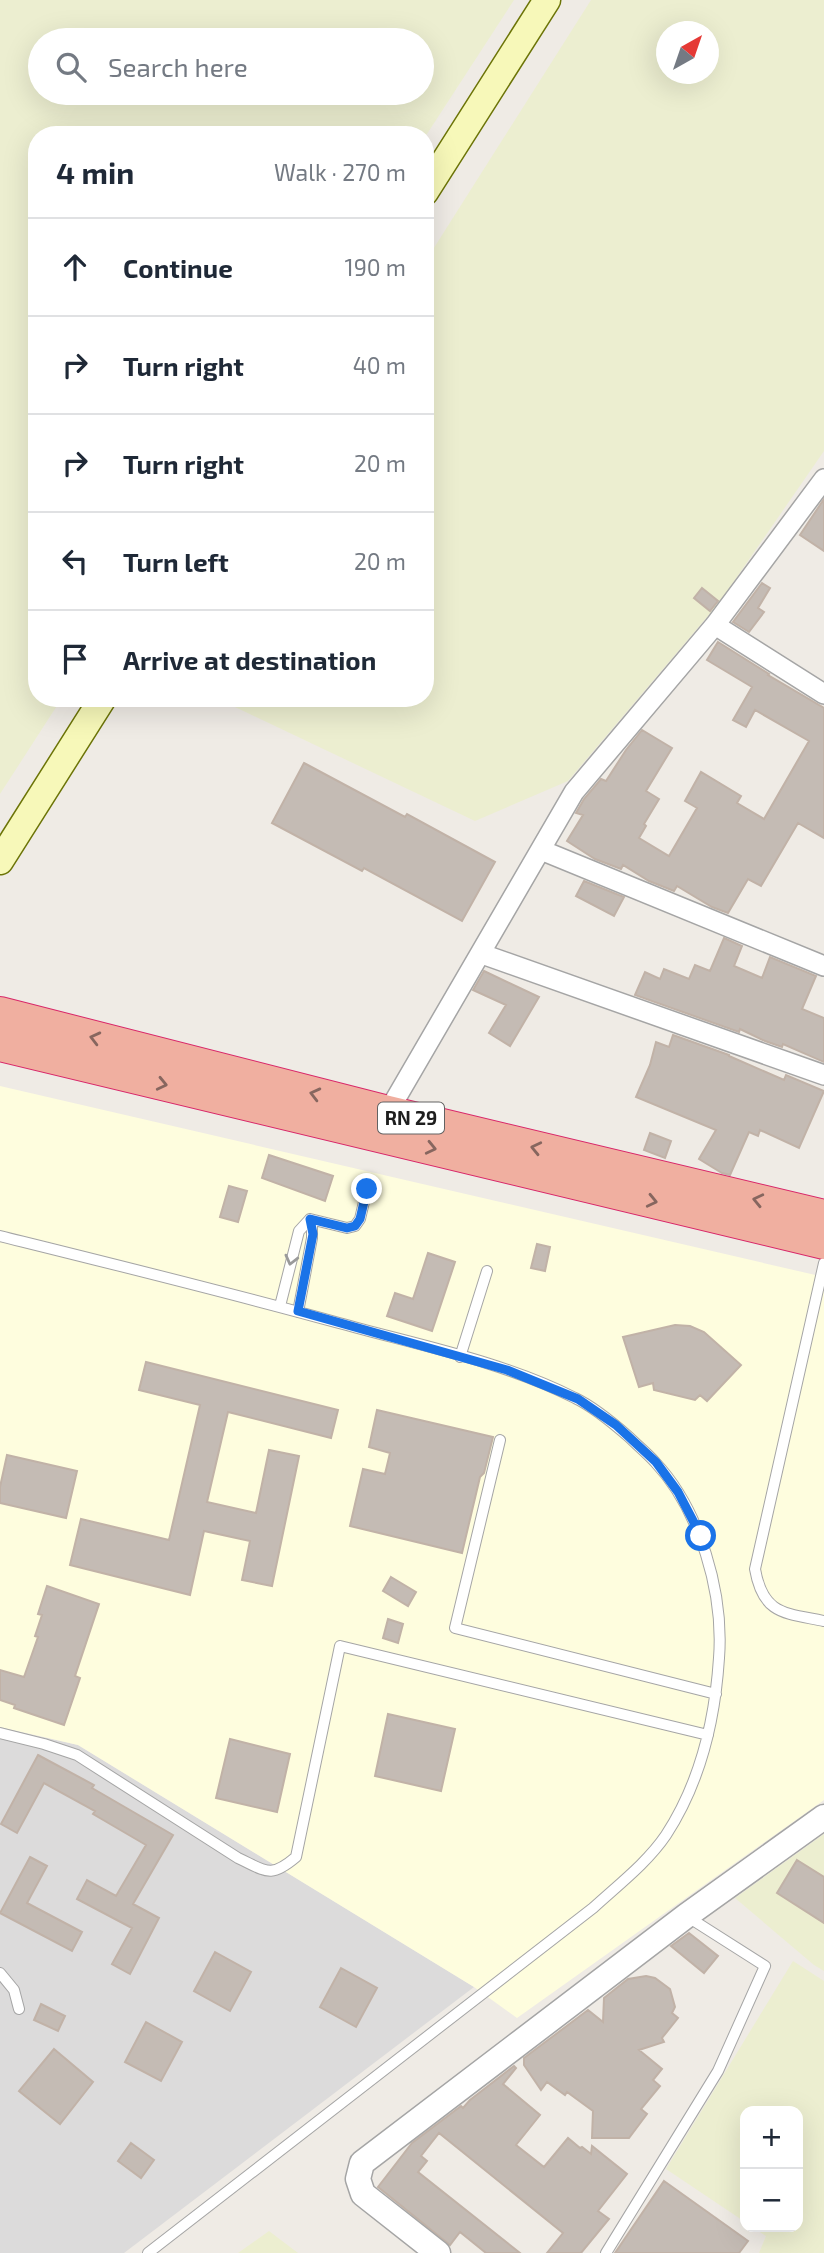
<!DOCTYPE html>
<html lang="en">
<head>
<meta charset="utf-8">
<style>
	body { margin:0; font-family:"Exo 2",sans-serif; background:#f2f2f3; color:#1f2937 }
	.controls { position:absolute; right:21px; bottom:21px; display:grid; overflow:hidden; border-radius:14px; box-shadow:0 7px 28px #0002 }
	.controls button { width:63px; height:63px; display:grid; place-items:center; padding:0; border:0; border-bottom:2px solid #e0e1e3; background:#fff; color:#1f2937; font:35px sans-serif }
	.compass { position:absolute; left:656px; top:21px; width:63px; height:63px; border-radius:50%; background:#fff; box-shadow:0 7px 28px #0002; rotate:40deg }
	.stop { position:absolute; width:21px; height:21px; margin:-16px; border:5px solid #1a73e8; border-radius:50%; background:#fff }
	.stop.end { background:#1a73e8; border-color:#fff; box-shadow:0 2px 7px #0008 }
	.list { margin:0; padding:0; list-style:none }
	h2 { display:flex; justify-content:space-between; align-items:center; height:91px; margin:0; padding:0 28px; font-size:30px }
	h2 small { font-size:23px; font-weight:400; color:#747a83 }
	.list li { display:grid; grid-template-columns:46px 1fr auto; gap:21px; align-items:center; box-sizing:border-box; height:98px; padding:0 28px; border-top:2px solid #e0e1e3 }
	.list b { display:block; font-size:26px; white-space:nowrap }
	.list em { font-size:23px; font-style:normal; color:#747a83 }
	.icon { flex:none; width:38px; height:38px; fill:none; stroke:currentColor; stroke-width:2; stroke-linecap:round; stroke-linejoin:round }
	.map { position:relative; flex:none; width:824px; height:2253px; overflow:hidden }
	.search { position:absolute; background:#fff; box-shadow:0 7px 28px #0002; left:28px; top:28px; width:406px; height:77px; display:flex; align-items:center; gap:18px; box-sizing:border-box; padding:0 24px; border-radius:38px; color:#747a83; font-size:26px }
	.panel { position:absolute; background:#fff; box-shadow:0 7px 28px #0002; left:28px; top:126px; width:406px; height:581px; border-radius:28px }
	.map>svg:first-child { display:block }
	.residential { fill:#dcdbdb }
	.education { fill:#fefdde }
	.farmland { fill:#eceed0; fill-rule:evenodd }
	.building { fill:#c4bbb4; stroke:#c1b2a7; stroke-width:2 }
	.lines { fill:none; stroke-linecap:round; stroke-linejoin:round }
	.service-casing { stroke:#a5a5a5; stroke-width:12 }
	.minor-casing { stroke:#a5a5a5; stroke-width:22 }
	.tertiary-casing { stroke:#a5a5a5; stroke-width:27 }
	.secondary-casing { stroke:#6c7407; stroke-width:29 }
	.trunk-casing { stroke:#d82769; stroke-width:34 }
	.service { stroke:#fff; stroke-width:10 }
	.minor { stroke:#fff; stroke-width:19 }
	.tertiary { stroke:#fff; stroke-width:24 }
	.secondary { stroke:#f7f8b9; stroke-width:26 }
	.trunk { stroke:#f0afa0; stroke-width:32 }
	.oneway { stroke:#87665f }
	.oneway2 { stroke:#9a9a9a }
	.route { stroke:#1a73e8; stroke-width:9 }
	.labels { text-anchor:middle; stroke-width:7; stroke-linejoin:round; paint-order:stroke }
	.shield { fill:#fff; stroke:#626262; stroke-width:2 }
	.shield-label { font-size:19px; font-weight:bold; fill:#1e1e1e }
</style>
</head>
<body>
<div class="map">
<svg width="824" height="2253" viewBox="0 0 824 2253">
	<rect width="100%" height="100%" fill="#efebe5"/>
	<path class="residential" d="M0,1727l78,18 396,242 -350,266h-124z"/>
	<path class="education" d="M0,1086l824,191v523l-307,218 -43,-31 -396,-242 -78,-18z"/>
	<path class="farmland" d="M0,0h514l-89,137v-2h-388v563h25l-62,96zM422,40v53h-382v-53z
		M591,0h233v451l-105,152 -151,178 -93,40 -259,-123h209v-436zM666,32h42v42h-42z
		M824,1834v137l-10,-6 -79,-67z
		M793,1961l31,20v272h-65l7,-17 -14,-9h46v-116h-53v111l-79,-53z
		M269,2231l29,22h-60z"/>
	<path class="building" d="M824,499v52l-24,-16z
		M762,583l8,5 -12,20 6,4 -15,20 -16,-10z
		M702,588l16,13 -8,10 -16,-13z
		M718,642l51,32 -1,1 56,33v130l-26,-15 -37,63 -13,-7 -20,34 -16,-6 -35,-21 -3,5 -25,-10 -26,-16 -2,4 -26,-10 -28,-18 16,-26 -7,-2 8,-14 17,-20 5,2 20,-31 16,-20 30,18 -26,43 13,8 -15,25 2,2 -7,12 30,18 28,-48 -12,-7 16,-29 40,24 -4,7 27,16 45,-78 -54,-31 -9,17 -13,-7 19,-33 -45,-27z
		M304,763l101,54 2,-3 88,48 -33,59 -98,-53 -2,3 -90,-48z
		M584,881l40,16 -10,19 -38,-20z
		M724,938l18,8 -8,20 28,12 8,-21 46,19 -14,33 22,9v44l-41,-18 -1,3 -17,-6 -25,-12 -1,3 -104,-37 10,-23 15,7 4,-10 25,10 6,-14 15,6z
		M484,971l55,26 -29,49 -21,-13 17,-28 -33,-15z
		M673,1035l56,20v1l55,24 2,-5 38,16 -25,57 -39,-18 -2,6 -9,-4 -19,43 -8,-2 -23,-14 17,-29 -80,-33 14,-32 6,-23 13,5z
		M650,1133l21,8 -6,17 -21,-8z
		M269,1155l64,21 -8,25 -63,-23z
		M229,1186l18,5 -9,31 -18,-5z
		M537,1244l13,3 -5,24 -14,-3z
		M428,1253l27,9 -23,69 -45,-15 8,-23 18,6z
		M675,1325l15,1 14,6 37,33 -34,36 -7,-6 -5,5 -41,-10 -1,-7 -14,4 -16,-50z
		M146,1362l192,48 -7,28 -103,-26 -21,90 49,11 13,-63 30,6 -27,130 -30,-6 8,-39 -46,-10 -14,64 -120,-30 11,-46 88,21 31,-135 -61,-15z
		M377,1410l116,27 -9,36 -4,4 -18,76 -112,-27 13,-57 22,5 5,-21 -21,-6z
		M7,1455l70,16 -11,47 -66,-15v-16z
		M391,1577l25,15 -8,14 -25,-15z
		M47,1586l52,18 -24,72 5,2 -16,47 -50,-17 1,-3 -15,-5v-30l24,7 14,-40 -3,-1 7,-21 -4,-1z
		M388,1619l15,5 -5,19 -15,-5z
		M388,1714l67,15 -14,62 -66,-15z
		M230,1739l60,15 -13,58 -61,-14z
		M38,1755l56,30 -2,3 81,47 -40,69 26,14 -29,56 -18,-10 20,-36 -55,-29 10,-19 29,16 30,-51 -53,-31 2,-3 -51,-28 -27,50 -16,-9z
		M30,1857l17,9 -20,37 55,29 -10,19 -72,-38z
		M797,1860l27,17v46l-47,-30z
		M689,1933l29,23 -14,17 -33,-27z
		M215,1952l36,20 -21,39 -36,-20z
		M341,1968l36,20 -21,39 -36,-20z
		M646,1976l9,2 15,11 5,18 -3,6 6,5 -16,20 2,4 -25,8 23,19 -9,11 7,6 -19,23 6,5 -18,24h-37l1,-27 -26,-19 -2,3 -18,-13 -6,8 -17,-25v-7l64,-48 15,12 1,-24 24,-19z
		M41,2004l24,12 -7,15 -24,-11z
		M146,2022l36,20 -21,39 -36,-19z
		M54,2049l39,33 -33,42 -41,-33z
		M514,2066l2,2 -13,16 37,31 -24,30 28,22 24,-29 12,10 2,-1 9,7 1,-8 35,28 -29,37 11,8 -28,34h-34l16,-20 -124,-100 -18,23 6,5 -9,11 102,81h-34l-26,-21 -10,13 -72,-58 34,-44 49,-37 2,2 7,-8z
		M131,2143l23,17 -13,18 -23,-17z
		M664,2181l84,60 -9,12h-124z"/>
	<g class="lines">
		<defs>
			<path id="service" d="M310,1219l37,9 8,-2 5,-7 7,-30
				M0,1236c113,28 227,56 339,87 79,22 163,38 236,75 19,9 38,25 54,39 8,8 18,16 26,25 45,48 69,131 64,196 -4,62 -19,125 -53,177 -19,28 -48,50 -73,73l-445,345
				M824,1263l-69,306c8,46 30,44 69,52
				M280,1306l19,-75 11,-12
				M298,1312l14,-74v-12l-2,-7
				M460,1357l27,-86
				M500,1440l-45,188 261,66
				M0,1733l44,11 33,11 161,103c28,13 32,21 58,-1l44,-211 368,89
				M0,1973l14,17 5,19
				M606,2253l112,-182 47,-105 -77,-49"/>
			<path id="minor" d="M715,625l109,69
				M541,850l283,116
				M482,954l342,121
				M388,1112l186,-320 141,-167 109,-146"/>
			<path id="tertiary" d="M438,2253l-75,-59 -5,-15 4,-16 324,-247 138,-99"/>
			<path id="secondary" d="M425,192l122,-192
				M0,861l103,-163"/>
			<path id="trunk" d="M0,1013l388,99 436,104
				M0,1045l824,198"/>
		</defs>
		<use href="#service" class="service-casing"/>
		<use href="#minor" class="minor-casing"/>
		<use href="#tertiary" class="tertiary-casing"/>
		<use href="#secondary" class="secondary-casing"/>
		<use href="#trunk" class="trunk-casing"/>
		<use href="#service" class="service"/>
		<use href="#minor" class="minor"/>
		<use href="#tertiary" class="tertiary"/>
		<use href="#secondary" class="secondary"/>
		<use href="#trunk" class="trunk"/>
	</g>
	<defs><path id="oneway-chevron" d="M-2-3.5L2.5 0L-2 3.5" fill="none" stroke-width="1.6" stroke-linecap="round" stroke-linejoin="round" transform="scale(1.75)"/></defs>
	<g class="oneway">
		<use href="#oneway-chevron" transform="translate(95 1038) rotate(-166)"/>
		<use href="#oneway-chevron" transform="translate(162 1084) rotate(13)"/>
		<use href="#oneway-chevron" transform="translate(315 1094) rotate(-166)"/>
		<use href="#oneway-chevron" transform="translate(431 1148) rotate(13)"/>
		<use href="#oneway-chevron" transform="translate(536 1148) rotate(-167)"/>
		<use href="#oneway-chevron" transform="translate(758 1200) rotate(-167)"/>
		<use href="#oneway-chevron" transform="translate(652 1201) rotate(13)"/>
	</g>
	<use class="oneway2" href="#oneway-chevron" transform="translate(291 1260) rotate(104)"/>
	<g class="lines">
		<path class="route" d="M367,1189l-7,30 -5,7 -8,2 -37,-9 3,15 -15,77 209,59 71,29 38,26 40,37 22,30 23,44"/>
	</g>
	<g class="labels">
		<rect class="shield" x="378" y="1102.5" width="66" height="31" rx="5"/>
		<g class="shield-label">
			<text x="411" y="1125">RN 29</text>
		</g>
	</g>
</svg>
<div class="controls">
<button>+</button>
<button>−</button>
</div>
<svg class="compass" viewBox="-18 -18 36 36"><path d="M0-13l5 13h-10z" fill="#e53935"/><path d="M0 13l5-13h-10z" fill="#747a83"/></svg>
<div class="stop" style="left:701px;top:1536px"></div>
<div class="stop end" style="left:367px;top:1189px"></div>
<div class="search"><svg class="icon" aria-label="search" viewBox="0 0 24 24"><circle cx="10" cy="10" r="6"/><path d="M15 15l6 6"/></svg>Search here</div>
<section class="panel">
<h2>4 min<small>Walk · 270 m</small></h2>
<ul class="list">
<li><svg class="icon" aria-label="ahead" viewBox="0 0 24 24"><path d="M12 20V5M6 11l6-6 6 6"/></svg><div><b>Continue</b></div><em>190 m</em></li>
<li><svg class="icon" aria-label="right" viewBox="0 0 24 24"><path d="M7 20v-9h11M14 6l5 5-5 5"/></svg><div><b>Turn right</b></div><em>40 m</em></li>
<li><svg class="icon" aria-label="right" viewBox="0 0 24 24"><path d="M7 20v-9h11M14 6l5 5-5 5"/></svg><div><b>Turn right</b></div><em>20 m</em></li>
<li><svg class="icon" aria-label="left" viewBox="0 0 24 24"><path d="M17 20v-9H6M10 6l-5 5 5 5"/></svg><div><b>Turn left</b></div><em>20 m</em></li>
<li><svg class="icon" aria-label="arrive" viewBox="0 0 24 24"><path d="M6 21V4h12l-3 4 3 4H6"/></svg><div><b>Arrive at destination</b></div></li>
</ul>
</section>
</div>
</body>
</html>
